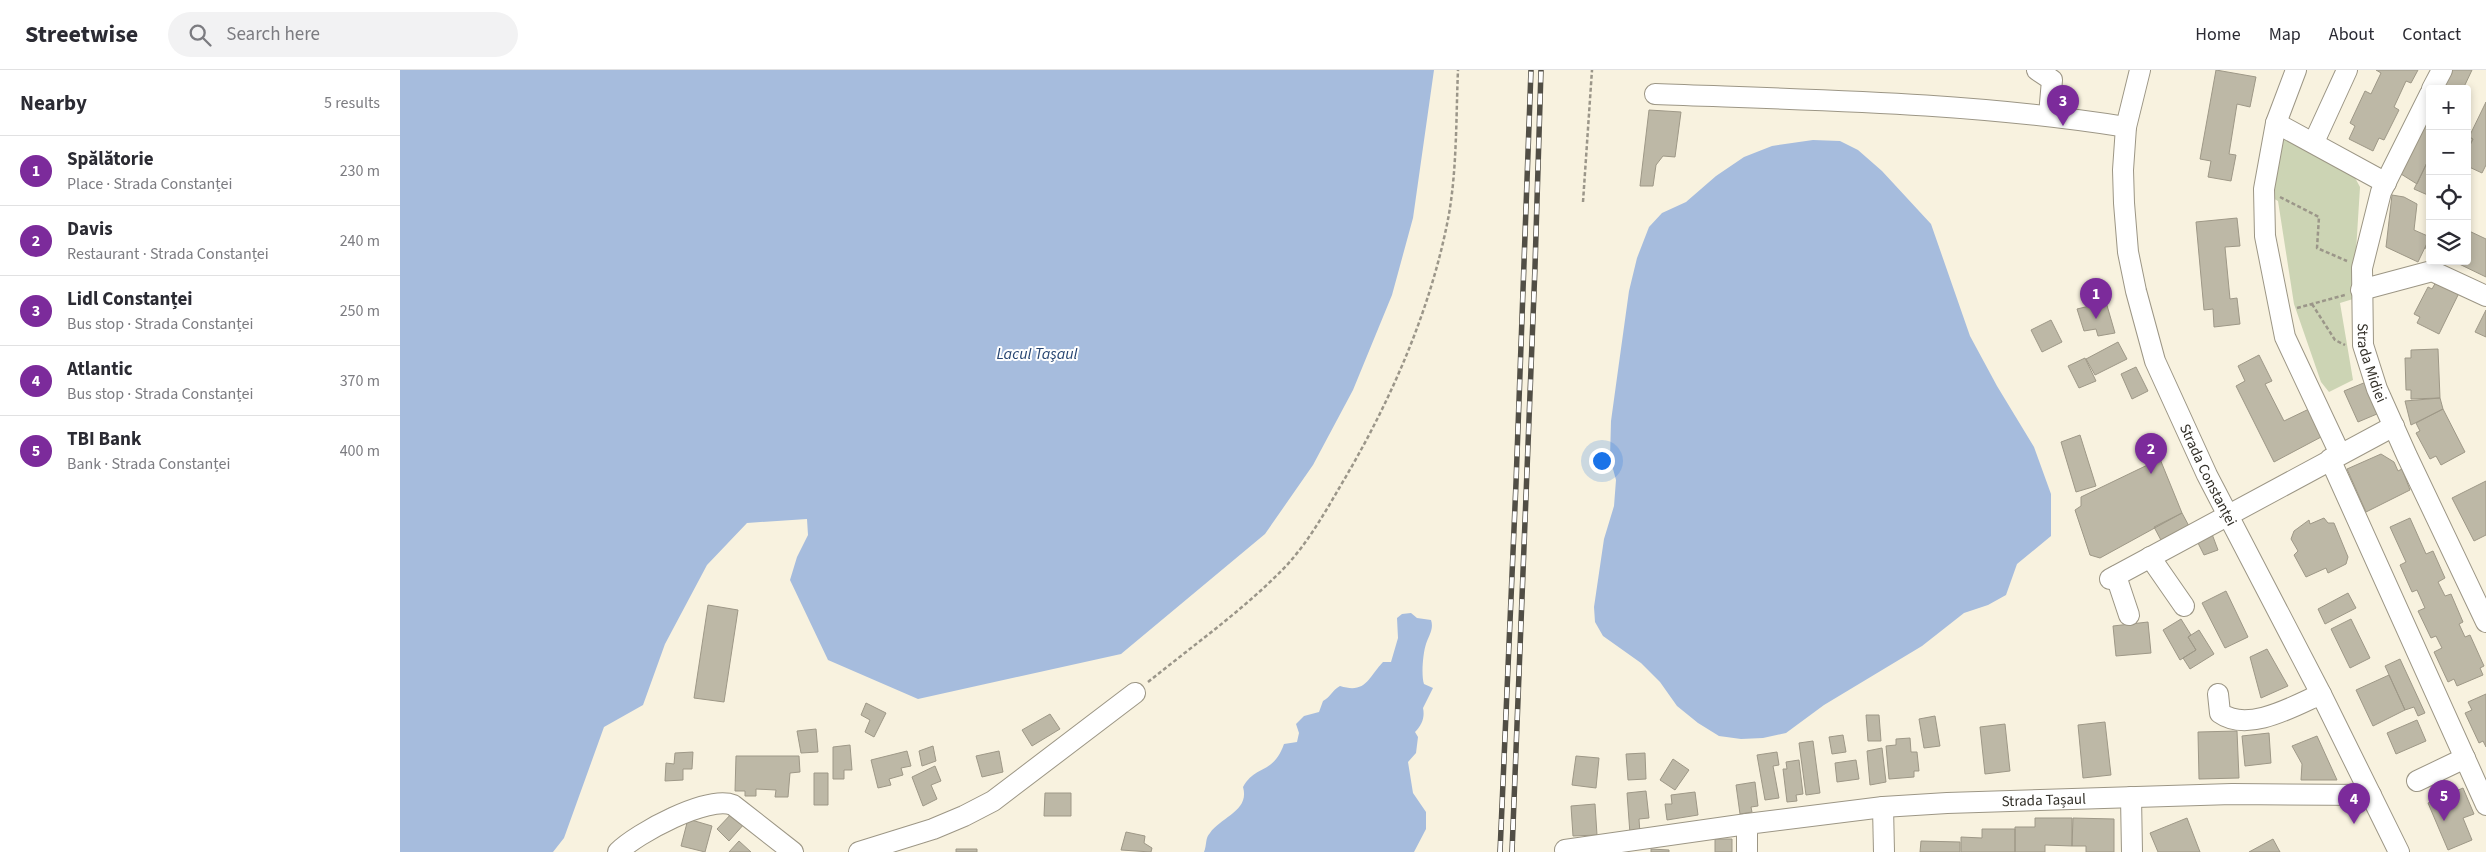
<!DOCTYPE html>
<html lang="en">
<head>
<meta charset="utf-8">
<style>
	body { margin:0; font-family:"Source Sans 3",sans-serif; background:#f2f2f3; color:#2b2b33 }
	.controls { position:absolute; right:15px; top:15px; display:grid; overflow:hidden; border-radius:5px; box-shadow:0 2px 8px #0003 }
	.controls button { width:45px; height:45px; display:grid; place-items:center; padding:0; border:0; border-bottom:1px solid #e1e1e2; background:#fff; color:#2b2b33; font:25px sans-serif }
	.you { position:absolute; left:1201px; top:390px; width:18px; height:18px; margin:-12px; border:4px solid #fff; border-radius:50%; background:#1a73e8; box-shadow:0 0 0 8px #1a73e833 }
	.badge { display:grid; place-items:center; width:32px; height:32px; border-radius:50%; background:#7c2b9b; color:#fff; font-size:16px; font-weight:700 }
	.pin { position:absolute; translate:-50% -41px; filter:drop-shadow(0 1px 2px #0008) }
	.pin::after { content:''; position:absolute; top:26px; width:18px; height:15px; background:inherit; clip-path:polygon(0 0,100% 0,50% 100%) }
	.list { margin:0; padding:0; list-style:none }
	h2 { display:flex; justify-content:space-between; align-items:center; height:65px; margin:0; padding:0 20px; font-size:21px }
	h2 small { font-size:16px; font-weight:400; color:#7c7c81 }
	.list li { display:grid; grid-template-columns:32px 1fr auto; gap:15px; align-items:center; box-sizing:border-box; height:70px; padding:0 20px; border-top:1px solid #e1e1e2 }
	.list b { display:block; font-size:19px; white-space:nowrap }
	.list p { margin:0; font-size:16px; white-space:nowrap; color:#7c7c81 }
	.list em { font-size:16px; font-style:normal; color:#7c7c81 }
	.icon { flex:none; width:28px; height:28px; fill:none; stroke:currentColor; stroke-width:2; stroke-linecap:round; stroke-linejoin:round }
	.map { position:relative; flex:none; width:2086px; height:782px; overflow:hidden }
	header { display:flex; align-items:center; gap:30px; box-sizing:border-box; height:70px; padding:0 25px; background:#fff; border-bottom:1px solid #e1e1e2 }
	header strong { font-size:24px }
	nav { display:flex; gap:28px; margin-inline-start:auto; font-size:18px }
	.search { width:350px; height:45px; background:#f2f2f3; display:flex; align-items:center; gap:12px; box-sizing:border-box; padding:0 18px; border-radius:28px; color:#7c7c81; font-size:19px }
	main { display:flex }
	aside { flex:1; background:#fff }
	.map>svg:first-child { display:block }
	.green { fill:#ccd4b4 }
	.water { fill:#a6bcdd }
	.building { fill:#bdb8a6; stroke:#9e9887 }
	.lines { fill:none; stroke-linecap:round; stroke-linejoin:round }
	.minor-casing { stroke:#9c9685; stroke-width:22 }
	.path { stroke:#9b9689; stroke-width:2.5; stroke-dasharray:4 2.5; stroke-linecap:butt }
	.minor { stroke:#fff; stroke-width:20 }
	.rail-casing { stroke:#514e45; stroke-width:5.5 }
	.rail { stroke:#fff; stroke-width:4; stroke-dasharray:11; stroke-linecap:butt }
	.labels { text-anchor:middle; stroke-width:4; stroke-linejoin:round; paint-order:stroke }
	.street-label { font-size:15px; fill:#322f28; stroke:#fff }
	.water-label { font-size:16px; font-style:italic; fill:#274571; stroke:#fff }
</style>
</head>
<body>
<header>
<strong>Streetwise</strong>
<div class="search"><svg class="icon" aria-label="search" viewBox="0 0 24 24"><circle cx="10" cy="10" r="6"/><path d="M15 15l6 6"/></svg>Search here</div>
<nav><a>Home</a><a>Map</a><a>About</a><a>Contact</a></nav>
</header>
<main>
<aside>
<h2>Nearby<small>5 results</small></h2>
<ul class="list">
<li><span class="badge">1</span><div><b>Spălătorie</b><p>Place · Strada Constanței</p></div><em>230 m</em></li>
<li><span class="badge">2</span><div><b>Davis</b><p>Restaurant · Strada Constanței</p></div><em>240 m</em></li>
<li><span class="badge">3</span><div><b>Lidl Constanței</b><p>Bus stop · Strada Constanței</p></div><em>250 m</em></li>
<li><span class="badge">4</span><div><b>Atlantic</b><p>Bus stop · Strada Constanței</p></div><em>370 m</em></li>
<li><span class="badge">5</span><div><b>TBI Bank</b><p>Bank · Strada Constanței</p></div><em>400 m</em></li>
</ul>
</aside>
<div class="map">
<svg width="2086" height="782" viewBox="0 0 2086 782">
	<rect width="100%" height="100%" fill="#f8f2df"/>
	<path class="green" d="M1884,66l69,38 7,13 -7,112 -13,4 13,77 -24,12 -8,-10 -27,-78 -16,-103 -9,-5z"/>
	<path class="water" d="M0,0h1034l-21,148 -21,77 -39,95 -40,75 -48,69 -144,120 -203,45 -90,-39 -38,-80 7,-23 11,-22 -1,-16 -60,4 -40,42 -42,79 -22,61 -39,22 -40,111 -11,14h-153z
		M1413,70l27,1 18,9 24,21 49,53 39,112 27,50 37,61 17,47v42l-34,28 -11,31 -18,10 -24,8 -42,33 -98,59 -38,28 -23,5 -22,1 -22,-3 -21,-13 -21,-17 -17,-24 -19,-19 -38,-27 -8,-14 -1,-15 10,-68 10,-33 2,-26 -6,-22 1,-37 8,-58 10,-72 8,-33 12,-31 13,-14 24,-11 30,-26 28,-19 28,-11z
		M1011,543l6,5 14,2c3,9 -2,15 -5,24 -3,9 -5,31 -2,40l9,4 -10,20c2,9 -1,17 -8,24l3,5 -2,16 -8,9 5,31 13,19v17l-12,23h-210c3,-7 1,-14 6,-19 11,-16 40,-22 33,-46 13,-23 30,-12 41,-43l13,-2 2,-9 -3,-9 8,-8 15,-4 4,-11c8,-4 9,-11 17,-15 26,8 28,-8 43,-24h8l7,-24 -1,-20 5,-4z"/>
	<path class="building" d="M1816,0l40,7 -6,30 -13,-3 -8,50 7,1 -5,26 -23,-4 3,-16 -11,-2z
		M1976,0h42l-7,13 -5,-2 -12,26 5,3 -15,30 -5,-2 -6,13 -24,-12 6,-13 -5,-3 15,-32 6,3 10,-21z
		M2052,0h20l-9,19h-21z
		M2086,32v63l-4,8 -15,-7v-15l6,-12 -4,-2z
		M1249,40l32,2 -6,45 -12,-1 -7,9 -3,21h-13z
		M2030,44v42l-13,28 -16,-10z
		M2067,66l6,3 -6,12z
		M2030,87v39l-16,-7z
		M1992,125l12,2 13,7 -3,26 16,7 -12,25 -32,-15z
		M1837,148l3,28 -15,1 5,52 7,-1 3,26 -26,3 -1,-18 -9,1 -8,-88z
		M2067,160l19,9v38l-33,-16h14z
		M2030,168v12l-5,-2z
		M2037,210l23,11 -21,43 -22,-11 3,-6 -6,-3 14,-27 4,2z
		M1706,232l9,31 -17,3 -2,-7 -12,2 -7,-22z
		M2086,240v27l-11,-5z
		M1651,250l11,22 -20,10 -11,-22z
		M1718,272l9,17 -32,16 -9,-16z
		M2038,279l2,49 -29,1v-9h-5l-1,-32h6v-8z
		M1859,285l13,26 -7,3 19,37 25,-12 14,27 -49,26 -38,-76 9,-5 -7,-15z
		M1685,288l11,23 -17,7 -11,-22z
		M1736,297l12,24 -16,8 -11,-25z
		M1971,310l13,31 -26,11 -14,-31z
		M2040,328l3,11 -32,16 -6,-24z
		M2043,339l22,43 -24,13 -5,-9 -6,3 -14,-26 4,-2 -4,-8z
		M1680,365l16,51 -20,6 -15,-50z
		M1981,384l13,8 4,9 4,-2 8,21 -44,22 -19,-43z
		M1760,389l22,54 -82,45 -10,-3 -15,-45 6,-4v-9z
		M2086,411v54l-12,6 -22,-43z
		M1782,443l8,15 -28,14 -8,-15z
		M1924,448l4,5h6l14,34 -2,7 -18,9 -2,-5 -20,9 -12,-22 4,-4 -7,-12 3,-8 15,-11 1,4z
		M2010,448l16,36 7,-3 12,27 -7,4 7,14 6,-2 12,28 -4,2 6,13 5,-2 14,31 -4,2 3,7 -26,11 -3,-7 -6,3 -14,-30 8,-4 -6,-12 -5,2 -13,-27 7,-3 -8,-18 -5,2 -12,-27 6,-3 -16,-35z
		M1812,464l6,16 -14,5 -7,-14z
		M1826,521l22,46 -23,11 -23,-45z
		M1948,523l8,15 -31,16 -7,-15z
		M308,535l30,5 -14,92 -30,-4z
		M1781,549l10,16 -3,2 8,13 -16,10 -17,-30z
		M1951,549l19,39 -20,10 -19,-39z
		M1748,552l3,31 -35,3 -3,-30z
		M1799,560l15,24 -24,15 -7,-11 13,-8 -8,-13z
		M1867,579l21,37 -27,12 -11,-41z
		M2000,589l25,54 -7,3 -4,-9 -9,3 -20,-44z
		M1989,605l16,35 -32,16 -17,-36z
		M2086,624v53l-3,-6 -4,2 -14,-30 7,-3 -4,-8z
		M466,633l20,10 -12,24 -9,-5 5,-12 -9,-5z
		M650,644l10,15 -28,17 -10,-16z
		M1466,645h13l2,26h-13z
		M1535,646l5,30 -16,2 -5,-29z
		M2017,650l9,21 -30,13 -9,-21z
		M1705,652l6,53 -28,3 -5,-53z
		M1605,654l5,47 -25,3 -5,-47z
		M416,659l2,23 -17,1 -4,-22z
		M1837,661l2,47 -40,1 -1,-47z
		M1869,663l2,30 -26,3 -3,-30z
		M1443,665l3,17 -14,2 -3,-17z
		M1917,666l20,44h-36l1,-16 -10,-18z
		M1510,668l1,14h6l2,19h-5v6l-25,2 -3,-33 10,-1v-6z
		M1413,671l7,52 -14,2 -7,-52z
		M450,675l2,25h-8v9h-11v-32z
		M533,676l3,15 -14,5 -3,-15z
		M1482,678l4,34 -16,3 -3,-34z
		M507,681l4,15 -10,2 2,7 -14,4 2,6 -13,3 -7,-28z
		M599,681l4,21 -21,5 -6,-21z
		M293,682l-1,17h-9v11l-18,1 1,-18 8,1 1,-11z
		M1377,682l2,13 -6,1 6,32 -14,2 -8,-45z
		M1245,683l1,26 -18,1 -2,-26z
		M336,686h63l1,16 -10,1 -2,24h-13l1,-7 -20,-1v7h-11v-5h-10z
		M1176,686l23,2 -3,30 -24,-3z
		M1273,689l16,11 -14,20 -15,-10z
		M1399,690l4,34 -7,1 1,6 -10,1 -4,-33h4l-1,-7z
		M1456,690l3,19 -22,3 -2,-19z
		M535,696l6,15 -10,4 6,14 -14,7 -11,-29z
		M414,703h14v32h-14z
		M1355,712l3,24 -7,1 1,5 -12,2 -4,-29z
		M2063,718l11,26 -11,4 9,22 -24,10 -20,-47z
		M1246,721l3,27 -10,1 1,14 -10,1 -3,-41z
		M1295,722l3,23 -31,5 -2,-16h7l-1,-9z
		M645,723h26v23h-27z
		M1195,734l2,31 -24,1 -2,-30z
		M333,742l12,11 -16,18 -12,-12z
		M1635,748h37v28l-27,-1v7h-30v-25h20z
		M1673,748l41,1v33h-28v-6h-14z
		M1787,748l13,34h-42l-8,-19z
		M288,749l24,7 -7,26 -24,-6z
		M1582,759h33v23h-54v-15l21,1z
		M726,762l19,4 -1,7 8,5 -1,4 -30,-2z
		M1315,769h17v13h-17z
		M1873,769l7,13h-31z
		M339,771l12,11h-22z
		M1521,771l39,1v10h-40z
		M556,779h21v3h-21z
		M1251,779l18,1v2h-18z"/>
	<g class="lines">
		<defs>
			<g id="minor">
				<path d="M1637,0l15,10 -3,35"/>
				<path id="s1" d="M1740,0l-14,57 -3,43 1,33 4,49 8,39 19,70 52,114 114,219 78,158"/>
				<path d="M1896,0l-20,53 -12,66 1,47 20,101 55,117"/>
				<path d="M2032,19l10,-19"/>
				<path d="M1255,24c158,6 315,8 471,33"/>
				<path id="s2" d="M2030,24l-49,98 -19,76 1,77 14,44 30,67 79,166"/>
				<path d="M1876,53l110,60"/>
				<path d="M1914,72l33,-72"/>
				<path d="M1961,220l71,-19 54,25"/>
				<path d="M1930,389l156,346"/>
				<path d="M1750,487l34,49"/>
				<path d="M1716,506l13,39"/>
				<path d="M1710,509l284,-153"/>
				<path d="M1818,624l2,19c28,20 74,-7 101,-19"/>
				<path d="M2017,711l48,-23"/>
				<path d="M1731,727l1,55"/>
				<path d="M1483,737l1,45"/>
				<path d="M1165,780l182,-26"/>
				<path d="M218,782c19,-19 90,-57 115,-47l60,47"/>
				<path d="M459,782l74,-23 31,-13 29,-15 142,-108"/>
				<path id="s3" d="M1347,782v-28l136,-17 64,-4 285,-9 139,1"/>
			</g>
		</defs>
		<use href="#minor" class="minor-casing"/>
		<path class="path" d="M1880,127l39,20 -2,31 30,13
			M1183,132l9,-132
			M1912,234l23,36 10,5
			M1897,238l48,-13
			M748,612c47,-38 98,-74 139,-117 20,-22 36,-49 51,-75 51,-85 93,-179 111,-276 8,-47 7,-97 9,-144"/>
		<use href="#minor" class="minor"/>
		<defs>
			<path id="rail" d="M1100,782l16,-369 15,-413
				M1112,782l23,-585 6,-197"/>
		</defs>
		<use href="#rail" class="rail-casing"/>
		<use href="#rail" class="rail"/>
	</g>
	<g class="labels">
		<g class="street-label">
			<text dy="5" stroke="none"><textPath href="#s2" startOffset="284">Strada Midiei</textPath></text>
			<text dy="5" stroke="none"><textPath href="#s1" startOffset="422">Strada Constanței</textPath></text>
			<text dy="5" stroke="none"><textPath href="#s3" startOffset="326">Strada Tașaul</textPath></text>
		</g>
		<g class="water-label">
			<text x="637" y="289">Lacul Tașaul</text>
		</g>
	</g>
</svg>
<div class="controls">
<button>+</button>
<button>−</button>
<button><svg class="icon" aria-label="locate" viewBox="0 0 24 24"><circle cx="12" cy="12" r="6"/><path d="M12 2v4M12 18v4M2 12h4M18 12h4"/></svg></button>
<button><svg class="icon" aria-label="layers" viewBox="0 0 24 24"><path d="M12 4l9 5-9 5-9-5zM3 14l9 5 9-5"/></svg></button>
</div>
<div class="you"></div>
<div class="pin badge" style="left:1696px;top:249px">1</div>
<div class="pin badge" style="left:1751px;top:404px">2</div>
<div class="pin badge" style="left:1663px;top:56px">3</div>
<div class="pin badge" style="left:1954px;top:754px">4</div>
<div class="pin badge" style="left:2044px;top:751px">5</div>
</div>
</main>
</body>
</html>
